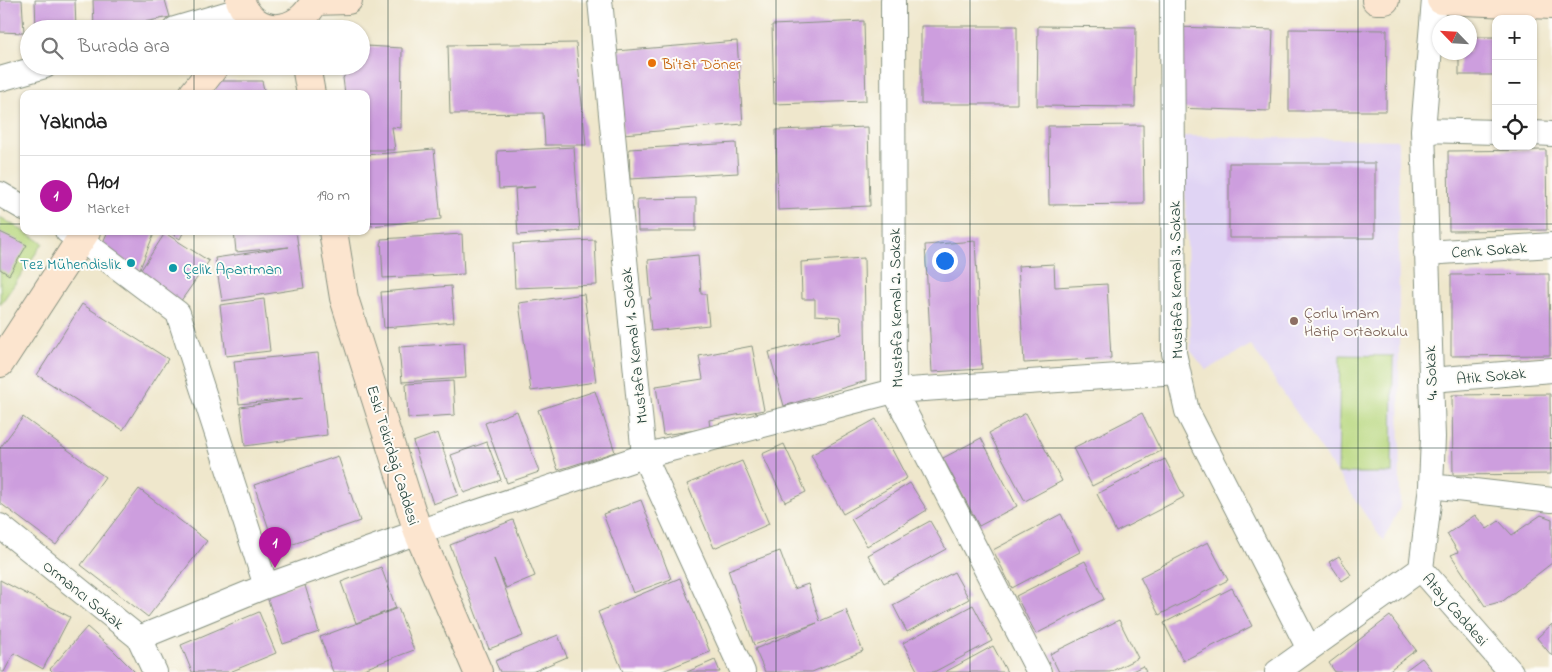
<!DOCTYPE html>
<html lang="tr">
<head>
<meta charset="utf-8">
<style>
	body { margin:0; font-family:"Indie Flower",sans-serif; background:#f6f6f6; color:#222 }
	.controls { position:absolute; right:15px; top:15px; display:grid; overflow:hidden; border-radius:10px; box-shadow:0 1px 4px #0004 }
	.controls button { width:45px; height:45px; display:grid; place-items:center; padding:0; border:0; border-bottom:1px solid #e0e0e0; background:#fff; color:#222; font:25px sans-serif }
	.compass { position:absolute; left:1432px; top:15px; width:45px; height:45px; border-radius:50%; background:#fff; box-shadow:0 1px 4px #0004; rotate:295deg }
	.you { position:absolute; left:944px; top:260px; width:18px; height:18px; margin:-12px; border:4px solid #fff; border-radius:50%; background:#1a73e8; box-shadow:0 0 0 8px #1a73e833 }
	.badge { display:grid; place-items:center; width:32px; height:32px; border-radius:50%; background:#b5179e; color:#fff; font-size:16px; font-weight:700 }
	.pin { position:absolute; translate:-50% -41px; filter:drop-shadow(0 1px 2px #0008) }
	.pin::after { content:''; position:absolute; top:26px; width:18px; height:15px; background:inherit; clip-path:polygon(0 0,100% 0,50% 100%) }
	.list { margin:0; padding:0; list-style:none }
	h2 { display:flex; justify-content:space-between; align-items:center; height:65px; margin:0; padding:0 20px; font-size:21px }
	h2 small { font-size:16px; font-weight:400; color:#767676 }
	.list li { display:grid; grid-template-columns:32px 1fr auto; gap:15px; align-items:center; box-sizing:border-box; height:80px; padding:0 20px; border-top:1px solid #e0e0e0 }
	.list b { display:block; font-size:19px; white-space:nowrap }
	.list p { margin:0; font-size:16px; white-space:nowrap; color:#767676 }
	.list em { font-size:16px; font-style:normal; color:#767676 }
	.icon { flex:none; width:28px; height:28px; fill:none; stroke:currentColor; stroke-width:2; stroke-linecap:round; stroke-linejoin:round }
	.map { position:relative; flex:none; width:1552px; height:672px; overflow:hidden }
	.search { position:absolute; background:#fff; box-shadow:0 1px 4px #0004; left:20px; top:20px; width:350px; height:55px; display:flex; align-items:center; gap:12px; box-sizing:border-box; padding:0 18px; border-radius:28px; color:#767676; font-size:19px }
	.panel { position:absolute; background:#fff; box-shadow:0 1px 4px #0004; left:20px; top:90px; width:350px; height:145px; border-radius:10px }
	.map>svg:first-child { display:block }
	.built { fill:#e0d4f4 }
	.green { fill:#b7d77e; stroke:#6b8a59 }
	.building { fill:#cd9ede }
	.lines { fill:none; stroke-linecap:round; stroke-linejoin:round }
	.street-casing { stroke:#879280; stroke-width:26 }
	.secondary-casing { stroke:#879280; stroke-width:30 }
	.street { stroke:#fff; stroke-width:24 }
	.secondary { stroke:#fce5cf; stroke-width:28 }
	.grid { fill:none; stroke:#1f3d34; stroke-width:1; stroke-opacity:0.55 }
	.food-dot { fill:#e8710a; stroke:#fdfcf7; stroke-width:2 }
	.culture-dot { fill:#0f9aa8; stroke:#fdfcf7; stroke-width:2 }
	.education-dot { fill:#8d6e63; stroke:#fdfcf7; stroke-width:2 }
	.labels { text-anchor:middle; stroke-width:4; stroke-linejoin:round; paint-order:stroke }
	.food-label { font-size:16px; fill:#c56008; stroke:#fdfcf7; text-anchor:start }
	.street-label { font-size:16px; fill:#1f3d34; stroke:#fdfcf7 }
	.culture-label { font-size:16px; fill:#0d838f; stroke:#fdfcf7; text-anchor:end }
	.education-label { font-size:16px; fill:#785e54; stroke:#fdfcf7; text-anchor:start }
</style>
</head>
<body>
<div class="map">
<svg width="1552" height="672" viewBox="0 0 1552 672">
	<rect width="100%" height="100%" fill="#fdfcf7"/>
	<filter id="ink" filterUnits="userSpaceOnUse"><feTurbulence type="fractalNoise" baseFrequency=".02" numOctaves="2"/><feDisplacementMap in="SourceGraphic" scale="10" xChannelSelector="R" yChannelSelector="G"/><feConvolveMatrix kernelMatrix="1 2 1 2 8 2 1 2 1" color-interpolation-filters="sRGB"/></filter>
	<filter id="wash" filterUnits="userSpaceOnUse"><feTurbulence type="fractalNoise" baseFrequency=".0096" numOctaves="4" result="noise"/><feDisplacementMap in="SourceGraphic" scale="20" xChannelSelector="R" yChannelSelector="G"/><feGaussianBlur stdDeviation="1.12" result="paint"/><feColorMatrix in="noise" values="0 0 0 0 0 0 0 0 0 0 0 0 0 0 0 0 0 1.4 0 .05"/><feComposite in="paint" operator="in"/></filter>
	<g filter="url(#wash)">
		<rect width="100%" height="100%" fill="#efe7cc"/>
		<path class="built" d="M1183,136l215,4 2,367 -17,34 -132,-196 -45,25 -15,-19z"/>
		<path class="green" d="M0,217l43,26 -43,62z
			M1340,355l53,1 -1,117h-54z"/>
		<g id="blocks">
			<path class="building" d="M0,0h22l2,33 -24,-1z
				M35,0h40l1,29h-40z
				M93,0h72l5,17 -62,12h-14z
				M864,21l2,80 -92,3 -2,-79z
				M921,26h96v78h-96z
				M1038,26l98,1 -1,80 -98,-1z
				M1176,27l97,3 -3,81 -97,-3z
				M1289,29l98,1 -1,81h-97z
				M1470,37h26v38h-37v-23h11z
				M737,41l6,83 -120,10 -7,-83z
				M576,43l10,102h-41l-2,-32 -93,1 -2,-69z
				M366,46l36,2 -1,80 -9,-1 3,23h-29v-56h-21l-2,-16 8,-12h10v-13z
				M220,81h42l3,13h-53z
				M1143,125l1,79 -95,1 -1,-79z
				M868,127l2,79 -92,4 -2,-80z
				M736,143l2,30 -108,6 -1,-30z
				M574,147l6,84 -62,4 -3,-46 20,-2 -36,2 -2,-38z
				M434,149l7,70 -70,7 -5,-45v-26z
				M1546,150l1,80 -98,1 -1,-80z
				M1229,163h146v75h-146z
				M696,198v33h-58l-1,-32z
				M108,231h47l-18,45 28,-43 44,28 -31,44 -41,-29 -37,-27z
				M168,231h16l-4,8z
				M234,231h62l8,57 -82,13 -7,-43 74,-11 -53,5z
				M0,232l27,13 -18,30 -9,-6z
				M462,234l2,40 -81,4 -2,-39z
				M595,240l2,45 -82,3 -2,-44z
				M975,241l7,128 -50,3 -7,-127z
				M698,255l3,39h5l3,31 -58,6 -3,-32h3l-3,-39z
				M864,258l2,123 -82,25 -15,-54 72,-18 -1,-17 -25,-2v-16h-13l-1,-37z
				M1054,264l1,23 52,-3 4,74 -87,5 -6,-97z
				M1549,274l1,81 -99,1v-81z
				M451,286l3,36 -70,6 -3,-36z
				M584,294l12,88 -65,9 -12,-88z
				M264,299l6,52 -44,5 -6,-51z
				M82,304l86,55 -45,71 -86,-55z
				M464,343l2,35 -64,4 -3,-35z
				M752,346l12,64 -55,10 1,8 -47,7 -7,-49 47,-7 -4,-23z
				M318,353l9,82 -82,11 -5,-39 63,-9 -64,6 -5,-43z
				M453,381l2,34 -47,3 -2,-34z
				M595,391l20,61 -57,18 -20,-60z
				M1550,394l1,80 -98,1 -1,-80z
				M517,411l22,61 -32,11 -22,-60z
				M1026,413l36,68 -37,20 -36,-68z
				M1142,413l19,38 -69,35 -19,-38z
				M23,417l82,60 -49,68 -56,-42v-55z
				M876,419l31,59 -64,36 -32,-59z
				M438,433l20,62 -25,9 -20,-62z
				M981,438l36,68 -38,20 -36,-68z
				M487,442l14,38 -37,13 -13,-38z
				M784,444l22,48 -21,10 -23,-48z
				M338,456l22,65 -84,29 -22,-65z
				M1165,459l19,38 -68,35 -19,-38z
				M742,461l27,63 -55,24 -27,-64z
				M910,483l17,27 -60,36 -16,-27z
				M139,489l68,52 -59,76 -67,-52z
				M641,500l30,79 -38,14 -30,-79z
				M1061,514l19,38 -68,36 -19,-38z
				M1475,515l12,14 12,-8 13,14 29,-20 11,4v44l-49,38 -18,5 -34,-51 7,-3 -11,-18z
				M513,520l22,56 -29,12 -12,-29 29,77 -34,13 -39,-104z
				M930,521l16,28 -62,34 -16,-28z
				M1208,542l20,38 -69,35 -19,-38z
				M780,551l14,38 14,-5 12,37 26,-11 17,41 -51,21h-47l-10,-23 62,-26 -63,22 -26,-75z
				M1339,556l12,19 -9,6 -13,-19z
				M1085,561l19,38 -68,35 -20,-38z
				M381,567l15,41 -40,15 -15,-41z
				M954,572l15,27 -62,33 -14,-27z
				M680,578l30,74 -50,20h-37l-25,-60z
				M0,580l70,37 -27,52 -29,-16 -10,19h-4z
				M304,582l15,50 -36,12 -17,-50z
				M1232,588l20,38 -69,35 -19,-38z
				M973,605l19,36 -58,31h-16l-15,-29z
				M398,608l16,42 -58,22h-23l-13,-35z
				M259,612l17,41 -46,19h-38l-11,-27z
				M1390,616l26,34 -29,22h-52l-6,-9z
				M1119,620l19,38 -28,14h-51l-9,-18z
				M1552,624v32l-15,-18z
				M87,627l26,23 22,22h-82l-3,-3z
				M558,635l9,22 -35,15h-32l-5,-11z
				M993,646l14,26h-62z
				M1422,658l11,14h-30z
				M715,660l5,12h-33z
				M1143,666l3,6h-16z"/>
		</g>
	</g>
	<g filter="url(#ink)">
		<use href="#blocks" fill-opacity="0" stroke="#879280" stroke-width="1"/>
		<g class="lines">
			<defs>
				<path id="street" d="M600,0l44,456 99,216
					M893,0l1,391 145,281
					M1172,0l2,353 13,58 122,238
					M175,29l68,-20
					M0,79l45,-13
					M1423,130l73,2
					M1533,133l19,1
					M0,194l24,14
					M67,231l13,8 98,74 88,273
					M1426,253l126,-8
					M1431,380l121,-10
					M1431,486l121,14
					M0,526l139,112 16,34
					M1421,569l90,103
					M139,638l127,-52 152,-54 226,-76 250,-65 284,-19
					M1277,672l144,-103 10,-83 2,-49 -10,-307 11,-130"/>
				<path id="secondary" d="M240,0c14,39 59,36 75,0
					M1376,0h9
					M1441,0l111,5
					M314,1l34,-1
					M306,66l5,28
					M193,94l22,-28
					M333,231l11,67 74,234 60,140
					M0,363l86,-132"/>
			</defs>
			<use href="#street" class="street-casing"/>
			<use href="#secondary" class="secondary-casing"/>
			<use href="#street" class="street"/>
			<use href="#secondary" class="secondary"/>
		</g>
	</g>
	<path class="grid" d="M194,0v29M388,0v672M582,0v672M776,0v672M970,0v672M1164,0v672M1358,0v672M194,66v28M0,224h24M366,224h1186M194,231v441M0,448h1552"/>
	<circle class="food-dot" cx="652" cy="63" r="5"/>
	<g class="culture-dot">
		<circle cx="131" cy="263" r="5"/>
		<circle cx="173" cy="268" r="5"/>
	</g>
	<circle class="education-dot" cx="1294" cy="321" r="5"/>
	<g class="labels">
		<g class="food-label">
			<text x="662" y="69">Bi'tat Döner</text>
		</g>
		<g class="street-label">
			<text transform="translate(1489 249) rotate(-4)" y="6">Cenk Sokak</text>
			<text transform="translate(1175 280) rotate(-91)" y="6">Mustafa Kemal 3. Sokak</text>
			<text transform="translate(895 308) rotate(-91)" y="6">Mustafa Kemal 2. Sokak</text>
			<text transform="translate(633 346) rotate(-96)" y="6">Mustafa Kemal 1. Sokak</text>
			<text transform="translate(1430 373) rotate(-92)" y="6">4. Sokak</text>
			<text transform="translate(1491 375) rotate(-5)" y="6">Atik Sokak</text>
			<text transform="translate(394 455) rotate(73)" y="6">Eski Tekirdağ Caddesi</text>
			<text transform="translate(84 594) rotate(39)" y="6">Ormancı Sokak</text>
			<text transform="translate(1456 609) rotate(49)" y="6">Atay Caddesi</text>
		</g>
		<g class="culture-label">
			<text x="121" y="269">Tez Mühendislik</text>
			<text x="183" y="274" text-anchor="start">Çelik Apartman</text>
		</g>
		<g class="education-label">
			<text x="1304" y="318">Çorlu İmam<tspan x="1304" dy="18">Hatip Ortaokulu</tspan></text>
		</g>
	</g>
</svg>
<div class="controls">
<button>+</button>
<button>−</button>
<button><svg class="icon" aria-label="locate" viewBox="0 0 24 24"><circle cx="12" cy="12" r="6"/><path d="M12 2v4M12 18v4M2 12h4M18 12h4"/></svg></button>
</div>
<svg class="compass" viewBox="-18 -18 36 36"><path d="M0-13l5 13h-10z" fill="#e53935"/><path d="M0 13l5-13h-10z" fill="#767676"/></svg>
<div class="you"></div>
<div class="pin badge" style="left:275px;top:568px">1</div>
<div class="search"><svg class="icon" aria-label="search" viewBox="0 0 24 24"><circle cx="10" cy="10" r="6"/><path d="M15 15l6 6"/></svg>Burada ara</div>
<section class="panel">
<h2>Yakında<small></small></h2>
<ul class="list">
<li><span class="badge">1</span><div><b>A101</b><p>Market</p></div><em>190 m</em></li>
</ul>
</section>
</div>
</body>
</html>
